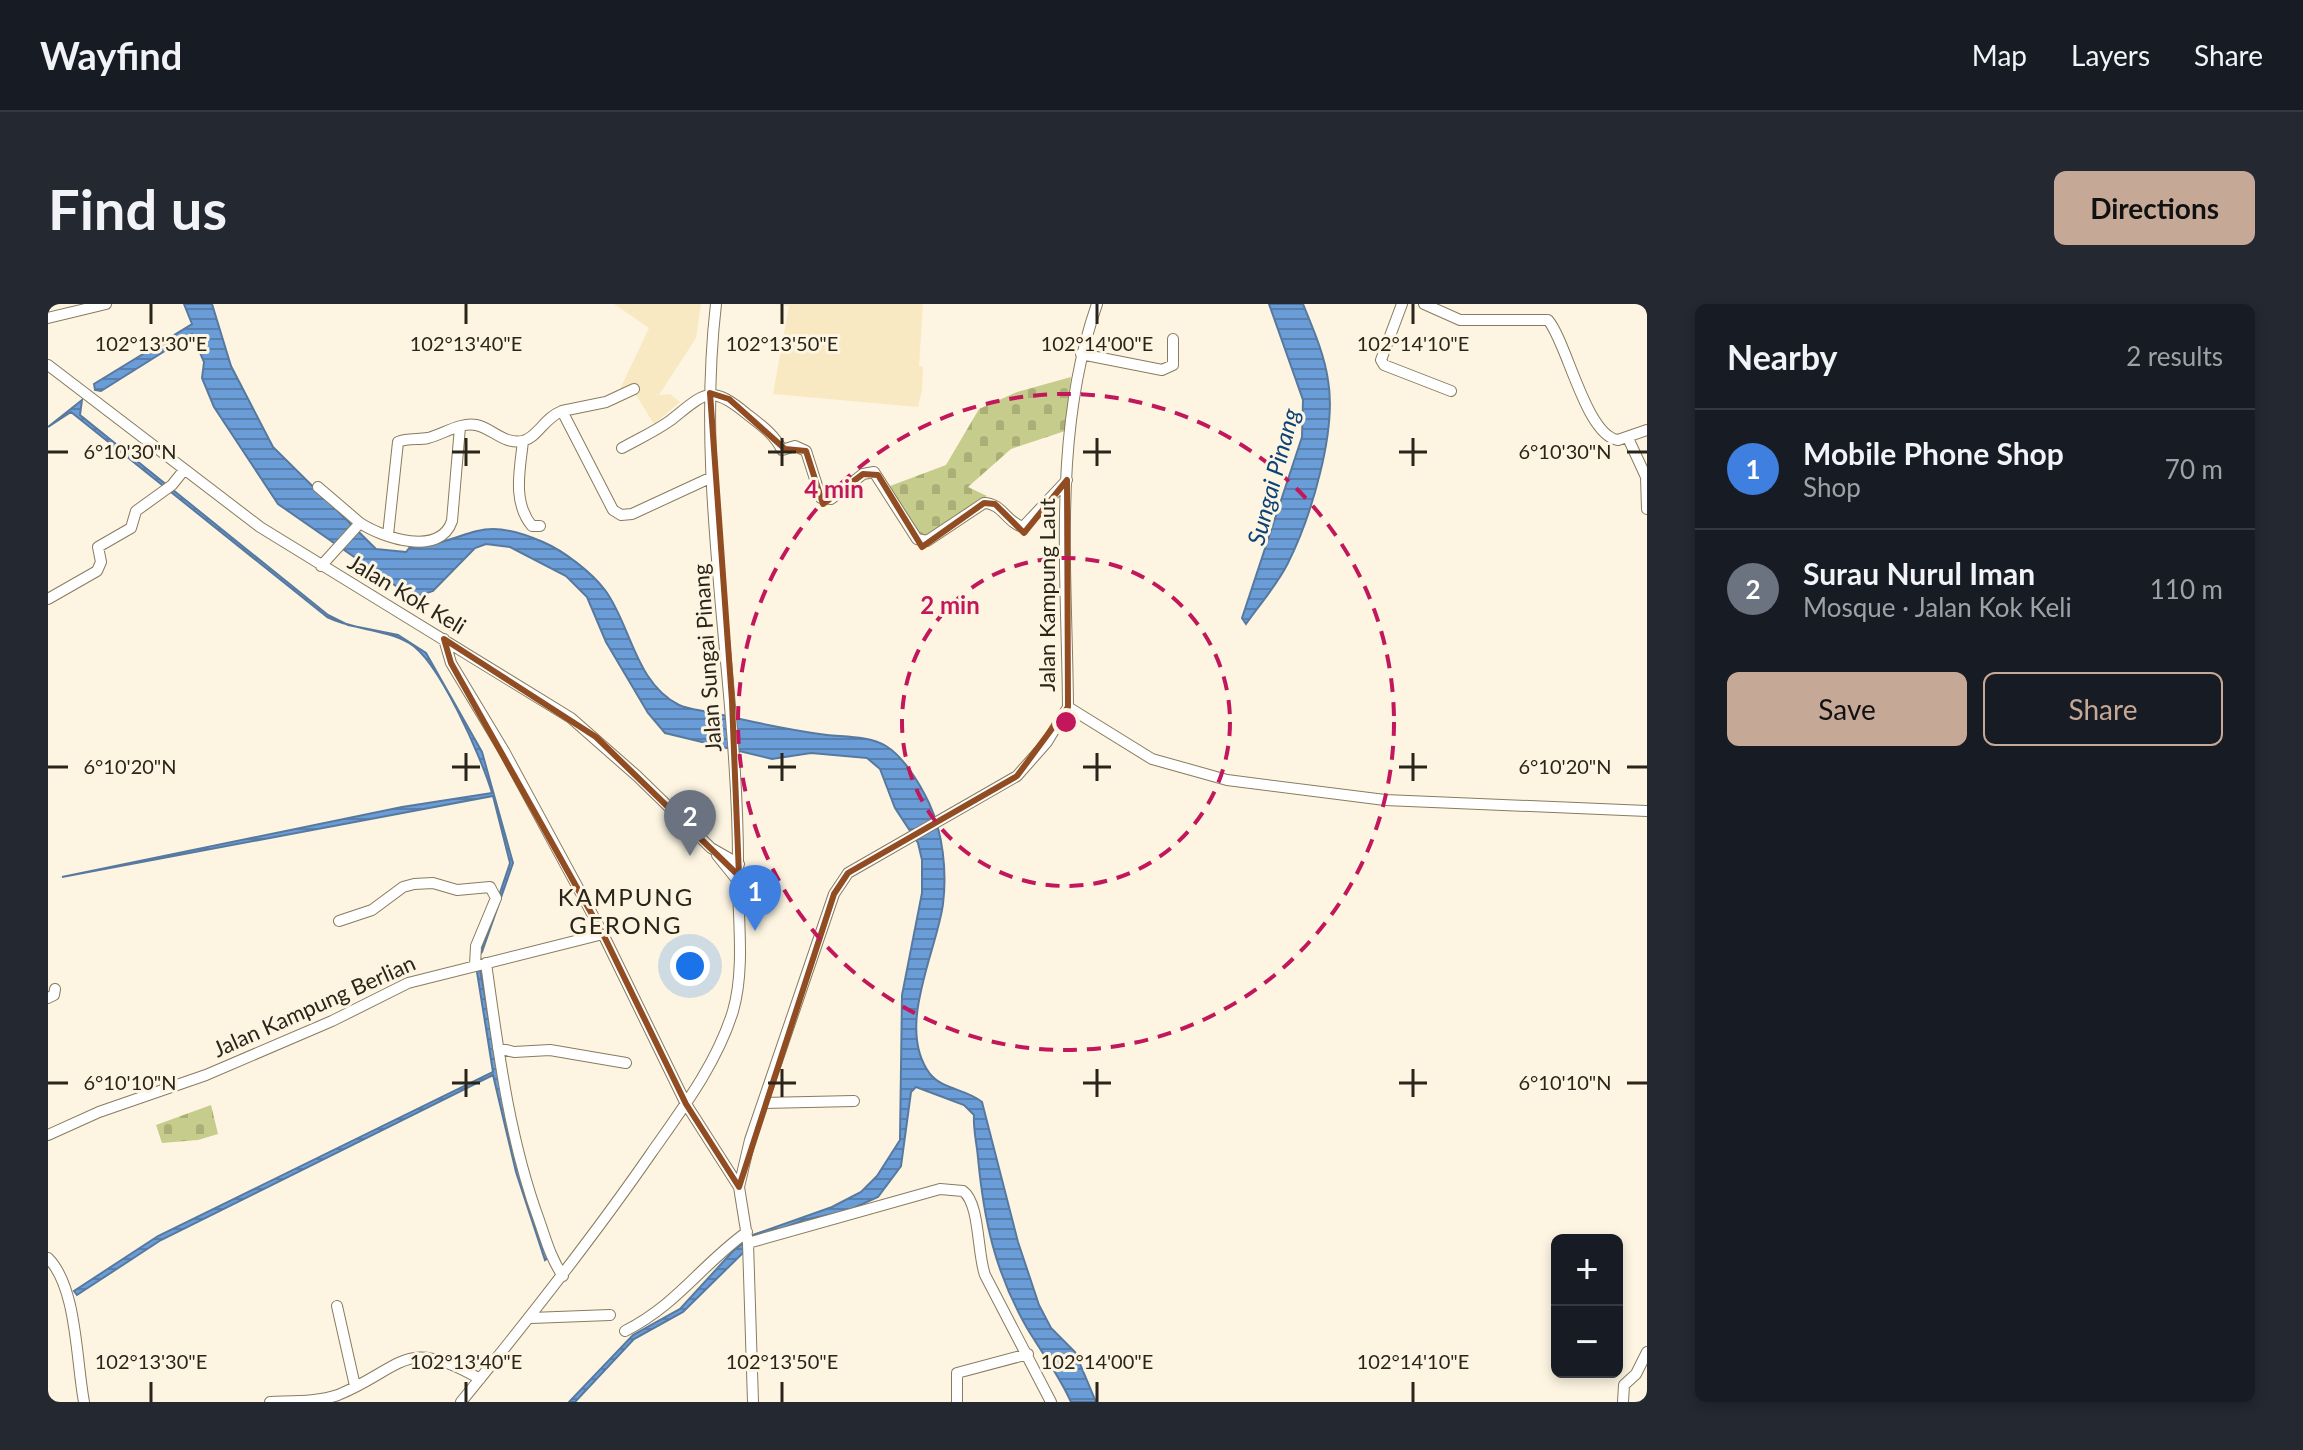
<!DOCTYPE html>
<html lang="en">
<head>
<meta charset="utf-8">
<style>
	body { margin:0; font-family:Lato,sans-serif; background:#242831; color:#f1f3f6 }
	.controls { position:absolute; right:24px; bottom:24px; display:grid; overflow:hidden; border-radius:12px; box-shadow:0 4px 12px #0003 }
	.controls button { width:72px; height:72px; display:grid; place-items:center; padding:0; border:0; border-bottom:2px solid #363941; background:#171b24; color:#f1f3f6; font:40px sans-serif }
	.you { position:absolute; left:642px; top:662px; width:28px; height:28px; margin:-20px; border:6px solid #fff; border-radius:50%; background:#1a73e8; box-shadow:0 0 0 12px #1a73e833 }
	.badge { display:grid; place-items:center; width:52px; height:52px; border-radius:50%; background:#c6a897; color:#fff; font-size:26px; font-weight:700 }
	.pin { position:absolute; translate:-50% -66px; filter:drop-shadow(0 2px 4px #0008) }
	.pin::after { content:''; position:absolute; top:42px; width:28px; height:24px; background:inherit; clip-path:polygon(0 0,100% 0,50% 100%) }
	.list { margin:0; padding:0; list-style:none }
	h2 { display:flex; justify-content:space-between; align-items:center; height:104px; margin:0; padding:0 32px; font-size:34px }
	h2 small { font-size:26px; font-weight:400; color:#9ea1a6 }
	.list li { display:grid; grid-template-columns:52px 1fr auto; gap:24px; align-items:center; box-sizing:border-box; height:120px; padding:0 32px; border-top:2px solid #363941 }
	.list b { display:block; font-size:30px; white-space:nowrap }
	.list p { margin:0; font-size:26px; white-space:nowrap; color:#9ea1a6 }
	.list em { font-size:26px; font-style:normal; color:#9ea1a6 }
	.actions { display:flex; gap:16px; padding:24px 32px }
	.actions a { flex:1; padding:18px 0; border:2px solid #c6a897; border-radius:12px; text-align:center; font-size:28px; color:#c6a897 }
	.actions .main { background:#c6a897; color:#111 }
	.map { position:relative; flex:none; width:1599px; height:1098px; overflow:hidden; border-radius:12px }
	header { display:flex; align-items:center; gap:48px; box-sizing:border-box; height:112px; padding:0 40px; background:#171b24; border-bottom:2px solid #363941 }
	header strong { font-size:38px }
	nav { display:flex; gap:44px; margin-inline-start:auto; font-size:28px }
	.intro { display:flex; align-items:center; justify-content:space-between; box-sizing:border-box; height:192px; padding:0 48px }
	h1 { margin:0; font-size:56px }
	.button { padding:20px 36px; border-radius:12px; background:#c6a897; color:#111; font-size:28px; font-weight:700 }
	main { display:flex; gap:48px; padding:0 48px }
	aside { flex:1; background:#171b24; border-radius:12px; box-shadow:0 4px 12px #0003 }
	.map>svg:first-child { display:block }
	.built { fill:#f8e9c2 }
	.cemetery { fill:url(#cemetery-stones) }
	.water { fill:url(#water-rules); stroke:#57799f; stroke-width:2 }
	.lines { fill:none; stroke-linecap:round; stroke-linejoin:round }
	.minor-casing { stroke:#877c5f; stroke-width:12 }
	.minor { stroke:#fff; stroke-width:10 }
	.marked { fill:none; stroke:#914c22; stroke-width:6; stroke-linejoin:round }
	.ticks { fill:none; stroke:#2a251a; stroke-width:3 }
	.ring { fill:none; stroke:#c2185b; stroke-width:4; stroke-dasharray:14 10 }
	.labels { text-anchor:middle; stroke-width:6; stroke-linejoin:round; paint-order:stroke }
	.street-label { font-size:22px; fill:#2a251a; stroke:#fdf5e2 }
	.water-label { font-size:24px; font-style:italic; fill:#0b4278; stroke:#fdf5e2 }
	.neighbourhood-label { font-size:24px; letter-spacing:2px; fill:#2a251a; stroke:#fdf5e2 }
	.ticks-label { font-size:20px; text-anchor:middle; fill:#2a251a; stroke:#fdf5e2; stroke-width:6; stroke-linejoin:round; paint-order:stroke }
	.centre { fill:#c2185b; stroke:#fdf5e2; stroke-width:4 }
	.ring-label { font-size:24px; text-anchor:middle; font-weight:bold; fill:#c2185b; stroke:#fdf5e2; stroke-width:6; stroke-linejoin:round; paint-order:stroke }
</style>
</head>
<body>
<header>
<strong>Wayfind</strong>
<nav><a>Map</a><a>Layers</a><a>Share</a></nav>
</header>
<div class="intro"><h1>Find us</h1><a class="button">Directions</a></div>
<main>
<div class="map">
<svg width="1599" height="1098" viewBox="0 0 1599 1098">
	<defs>
		<pattern id="cemetery-stones" width="16" height="16" patternUnits="userSpaceOnUse" patternTransform="scale(2)"><rect width="16" height="16" fill="#c6cc8b"/><path d="M2 7V4a2 2 0 0 1 4 0v3zM10 15v-3a2 2 0 0 1 4 0v3z" fill="#aaaf77"/></pattern>
		<pattern id="water-rules" width="6" height="5" patternUnits="userSpaceOnUse" patternTransform="scale(2)"><rect width="6" height="5" fill="#6a9dd8"/><path d="M0 2.5h6" fill="none" stroke="#5780ae"/></pattern>
	</defs>
	<rect width="100%" height="100%" fill="#fdf5e2"/>
	<path class="built" d="M566,0h87l-5,34 -37,57 11,-1 10,8 -26,22 -23,-37 -11,2 29,-61z
		M728,0h147l-4,62 4,1 -1,23 -4,17 -145,-13 16,-88z"/>
	<path class="cemetery" d="M1023,73l-6,54 -54,18 -43,38 19,9 -52,39 -13,2 -6,-4 -26,-47 56,-21 33,-56 38,-17z
		M163,801l7,29 -20,6 -36,3 -6,-18z"/>
	<path class="water" d="M136,0h28l19,62 42,81 103,102 30,3 4,-5c62,-4 64,-35 133,-5 21,9 48,30 62,48 26,35 30,93 74,115 10,5 24,5 35,8 38,9 75,17 113,22 18,2 42,1 59,11 18,11 34,38 43,57 14,30 18,68 14,101 -6,47 -48,124 -13,170 13,16 37,15 52,28l36,140 21,63 12,23 24,24 21,50h-25c-12,-27 -29,-49 -44,-74 -32,-56 -43,-107 -49,-170 -1,-14 -5,-28 -4,-43l-10,-10 -48,-18 -5,5 -10,74 -23,31 -31,14 -43,9 -46,18 -75,74 -49,27 -59,63h-6l64,-67 47,-26 53,-58 20,-16 79,-28 29,-15 16,-16 23,-36 2,-145 20,-102v-33l-4,-17 -23,-35 -15,-39 -13,-11 -56,-5 -39,6 -107,-26 -17,-20 -42,-71 -19,-45 -21,-21 -56,-29 -24,-3 -11,4 -42,43 -15,5 -9,-1 -131,-91 -64,-97 -12,-29 2,-16 -12,-28 -91,57 -6,-1 -1,-6 98,-60z
		M1221,0h34c10,25 21,49 25,76 9,51 -17,137 -40,183 -11,22 -28,41 -42,61l-4,-6 60,-181 1,-37z
		M34,96l-2,15 248,200 20,10 50,10 28,18 56,99 31,111 -31,89 -3,3 31,-92 -17,-67 -431,81 340,-70 90,-14c-10,-34 -53,-133 -83,-150 -24,-14 -56,-13 -82,-26l-256,-205 -23,15z
		M432,665l18,102 51,186 -4,3 -29,-88 -23,-97 -332,165 -84,55 -3,-4 84,-55 335,-164 -16,-100z"/>
	<g class="lines">
		<defs>
			<path id="minor" d="M1354,0l-21,56 3,5 67,26
				M1376,0l36,16h88c19,22 38,116 70,120l29,-10
				M0,14l58,-14
				M1033,50l81,16 11,-5v-26
				M0,61l212,162 311,191 66,58 74,72 28,16
				M514,107l44,-9 28,-13
				M1580,134l18,39 1,32
				M475,137c-3,28 -11,61 9,85h8
				M574,144c16,-9 34,-17 49,-28 34,-27 39,-37 77,-5 13,10 27,20 34,35l13,-4 11,5 15,47 10,1 32,-25 11,-2 43,67 10,2 57,-38c18,0 23,20 39,24l44,-47
				M270,183l42,36
				M340,231l10,-93c10,-4 20,-2 30,-4 15,-4 33,-16 48,-13 16,3 28,20 47,16 15,-4 21,-23 39,-30l51,99 8,5 11,-1 80,-37
				M273,262l39,-43c23,15 80,34 92,-2l8,-94
				M0,295l49,-28 4,-9 -3,-15 33,-19 5,-17 36,-26 12,-15
				M396,335l7,24 53,88 99,183 83,170 53,83 9,56 5,159
				M1020,403l84,52 75,21 158,20 262,11
				M669,551l21,26
				M291,617l33,-11 31,-23 11,-3 19,-1 24,7 33,-3 6,11 -20,48 -1,19
				M438,659c12,86 23,175 53,257 7,20 12,39 24,56
				M0,694l6,-3 1,-6
				M450,744l16,4 36,-2 76,13
				M715,799l91,-2
				M0,831l51,-23 107,-37 126,-54 76,-38 195,-49
				M691,883l11,-47 84,-246 14,-21 169,-97 30,-34 21,-35c-1,-134 -16,-275 29,-403
				M700,939l192,-54 23,2c17,12 14,62 22,84l66,127
				M0,954c29,29 28,102 36,144
				M289,1002l18,80
				M483,1014l79,-3
				M577,1027c53,-27 76,-66 122,-99
				M222,1098c22,-1 48,0 68,-7 65,-27 66,-60 142,-16
				M413,1098c67,-82 131,-163 191,-250 31,-44 65,-89 81,-141 12,-42 5,-90 5,-133 2,-191 -44,-385 -22,-574
				M909,1098v-29l71,-19
				M1575,1098l1,-17 12,-11 11,-22"/>
		</defs>
		<use href="#minor" class="minor-casing"/>
		<use href="#minor" class="minor"/>
	</g>
	<path class="marked" d="M662,89l19,6 56,50 21,2 17,53 40,-30 15,1 44,72 62,-44 11,1 29,29 43,-53 1,227 -51,69 -169,97 -14,21 -95,293 -53,-83 -83,-170 -152,-271 -7,-24 152,98 143,139 -7,-175z"/>
	<path class="ticks" d="M103,0v20M418,0v20M734,0v20M1049,0v20M1365,0v20M418,134v28M734,134v28M1049,134v28M1365,134v28M0,148h20M404,148h28M720,148h28M1035,148h28M1351,148h28M1579,148h20M418,449v28M734,449v28M1049,449v28M1365,449v28M0,463h20M404,463h28M720,463h28M1035,463h28M1351,463h28M1579,463h20M418,765v28M734,765v28M1049,765v28M1365,765v28M0,779h20M404,779h28M720,779h28M1035,779h28M1351,779h28M1579,779h20M103,1078v20M418,1078v20M734,1078v20M1049,1078v20M1365,1078v20"/>
	<g class="ring">
		<circle cx="1018" cy="418" r="164"/>
		<circle cx="1018" cy="418" r="328"/>
	</g>
	<g class="labels">
		<g class="street-label">
			<text transform="translate(359 290) rotate(31)" y="8">Jalan Kok Keli</text>
			<text transform="translate(999 291) rotate(-90)" y="8">Jalan Kampung Laut</text>
			<text transform="translate(659 354) rotate(-94)" y="8">Jalan Sungai Pinang</text>
			<text transform="translate(266 702) rotate(-24)" y="8">Jalan Kampung Berlian</text>
		</g>
		<g class="water-label">
			<text transform="translate(1226 173) rotate(-75)" y="8">Sungai Pinang</text>
		</g>
		<g class="neighbourhood-label">
			<text x="578" y="602">KAMPUNG<tspan x="578" dy="28">GERONG</tspan></text>
		</g>
	</g>
	<g class="ticks-label">
		<text x="103" y="47">102°13'30"E</text>
		<text x="418" y="47">102°13'40"E</text>
		<text x="734" y="47">102°13'50"E</text>
		<text x="1049" y="47">102°14'00"E</text>
		<text x="1365" y="47">102°14'10"E</text>
		<text x="82" y="155">6°10'30"N</text>
		<text x="1517" y="155">6°10'30"N</text>
		<text x="82" y="470">6°10'20"N</text>
		<text x="1517" y="470">6°10'20"N</text>
		<text x="82" y="786">6°10'10"N</text>
		<text x="1517" y="786">6°10'10"N</text>
		<text x="103" y="1065">102°13'30"E</text>
		<text x="418" y="1065">102°13'40"E</text>
		<text x="734" y="1065">102°13'50"E</text>
		<text x="1049" y="1065">102°14'00"E</text>
		<text x="1365" y="1065">102°14'10"E</text>
	</g>
	<circle cx="1018" cy="418" r="12" class="centre"/>
	<g class="ring-label">
		<text x="786" y="194">4 min</text>
		<text x="902" y="310">2 min</text>
	</g>
</svg>
<div class="controls">
<button>+</button>
<button>−</button>
</div>
<div class="you"></div>
<div class="pin badge" style="left:707px;top:627px;background:#3f7fe0">1</div>
<div class="pin badge" style="left:642px;top:552px;background:#6b7280">2</div>
</div>
<aside>
<h2>Nearby<small>2 results</small></h2>
<ul class="list">
<li><span class="badge" style="background:#3f7fe0">1</span><div><b>Mobile Phone Shop</b><p>Shop</p></div><em>70 m</em></li>
<li><span class="badge" style="background:#6b7280">2</span><div><b>Surau Nurul Iman</b><p>Mosque · Jalan Kok Keli</p></div><em>110 m</em></li>
</ul>
<div class="actions"><a class="main">Save</a><a>Share</a></div>
</aside>
</main>
</body>
</html>
